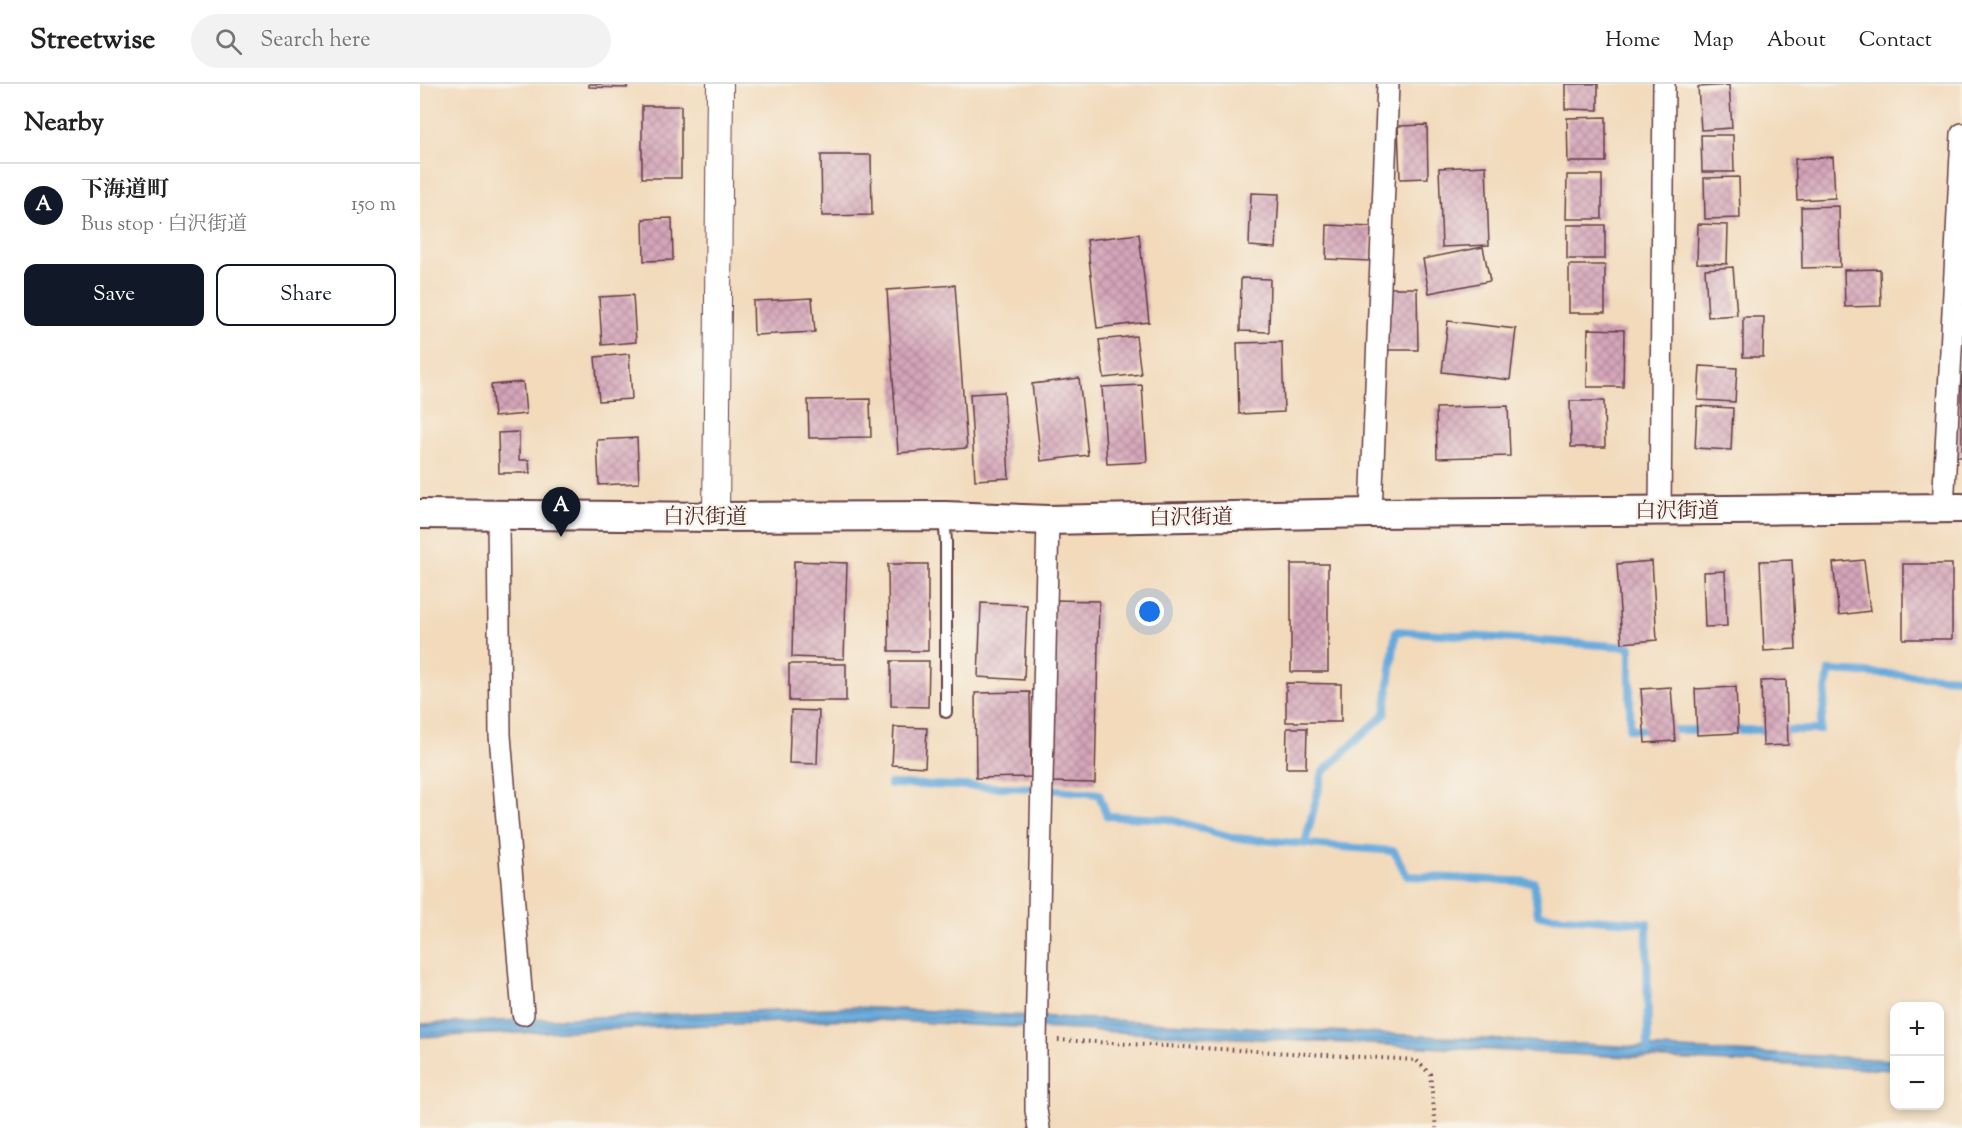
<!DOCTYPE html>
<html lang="en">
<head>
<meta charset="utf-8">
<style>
	body { margin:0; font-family:"Sorts Mill Goudy","Noto Serif JP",serif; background:#f2f2f2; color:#222 }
	.controls { position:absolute; right:18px; bottom:18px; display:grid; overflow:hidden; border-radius:12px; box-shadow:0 3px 9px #0003 }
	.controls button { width:54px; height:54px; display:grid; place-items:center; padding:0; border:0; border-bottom:2px solid #e0e0e0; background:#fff; color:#222; font:30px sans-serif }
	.you { position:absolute; left:730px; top:528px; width:21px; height:21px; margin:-15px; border:4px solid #fff; border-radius:50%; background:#1a73e8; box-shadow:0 0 0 9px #1a73e833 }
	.badge { display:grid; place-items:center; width:39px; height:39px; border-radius:50%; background:#111827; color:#fff; font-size:20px; font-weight:700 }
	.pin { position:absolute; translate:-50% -50px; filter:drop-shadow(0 2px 3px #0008) }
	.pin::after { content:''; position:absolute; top:32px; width:21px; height:18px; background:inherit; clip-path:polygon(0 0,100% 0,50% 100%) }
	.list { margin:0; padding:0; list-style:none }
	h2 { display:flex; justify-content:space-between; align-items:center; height:78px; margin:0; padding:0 24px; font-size:26px }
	h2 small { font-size:20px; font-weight:400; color:#767676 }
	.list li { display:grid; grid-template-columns:39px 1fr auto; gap:18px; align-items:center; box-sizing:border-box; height:84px; padding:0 24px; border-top:2px solid #e0e0e0 }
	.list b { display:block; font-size:22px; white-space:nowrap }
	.list p { margin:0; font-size:20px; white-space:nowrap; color:#767676 }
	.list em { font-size:20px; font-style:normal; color:#767676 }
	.actions { display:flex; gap:12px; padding:18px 24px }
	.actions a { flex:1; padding:14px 0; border:2px solid #111827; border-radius:12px; text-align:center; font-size:21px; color:#111827 }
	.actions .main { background:#111827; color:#fff }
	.icon { flex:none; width:33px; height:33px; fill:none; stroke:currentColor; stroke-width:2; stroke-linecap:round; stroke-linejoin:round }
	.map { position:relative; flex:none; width:1542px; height:1044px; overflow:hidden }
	header { display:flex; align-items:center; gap:36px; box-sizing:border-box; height:84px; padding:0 30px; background:#fff; border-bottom:2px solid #e0e0e0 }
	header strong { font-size:28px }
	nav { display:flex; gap:33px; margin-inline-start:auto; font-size:21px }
	.search { width:420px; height:54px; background:#f2f2f2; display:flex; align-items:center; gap:15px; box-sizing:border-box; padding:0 21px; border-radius:33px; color:#767676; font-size:22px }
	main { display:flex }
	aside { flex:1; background:#fff }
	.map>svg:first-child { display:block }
	.water { fill:url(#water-rules); stroke:#586483; stroke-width:1.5 }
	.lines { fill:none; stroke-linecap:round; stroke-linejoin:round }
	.stream { stroke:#66a9db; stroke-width:8 }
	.building { fill:url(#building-cross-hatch) }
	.service-casing { stroke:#633b41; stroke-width:14 }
	.minor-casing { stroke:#633b41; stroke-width:24 }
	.tertiary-casing { stroke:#633b41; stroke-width:28 }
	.secondary-casing { stroke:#633b41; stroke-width:32 }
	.path { stroke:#633b41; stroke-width:4; stroke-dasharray:1.5 4.5; stroke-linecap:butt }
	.service { stroke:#fff; stroke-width:10 }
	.minor { stroke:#fff; stroke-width:21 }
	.tertiary { stroke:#fff; stroke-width:26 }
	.secondary { stroke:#fff; stroke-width:28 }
	.labels { text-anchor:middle; stroke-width:4.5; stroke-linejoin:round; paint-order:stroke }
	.street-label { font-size:21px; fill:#4a1f2b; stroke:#f7f3e8 }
</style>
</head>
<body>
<header>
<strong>Streetwise</strong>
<div class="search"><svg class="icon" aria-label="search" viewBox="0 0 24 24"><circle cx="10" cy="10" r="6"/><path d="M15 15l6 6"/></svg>Search here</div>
<nav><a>Home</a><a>Map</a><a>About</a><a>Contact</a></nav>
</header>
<main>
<aside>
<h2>Nearby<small></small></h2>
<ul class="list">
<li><span class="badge">A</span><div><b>下海道町</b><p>Bus stop · 白沢街道</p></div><em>150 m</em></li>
</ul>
<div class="actions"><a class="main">Save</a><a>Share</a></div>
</aside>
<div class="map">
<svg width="1542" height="1044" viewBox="0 0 1542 1044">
	<defs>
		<pattern id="water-rules" width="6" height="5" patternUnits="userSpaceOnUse" patternTransform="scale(1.5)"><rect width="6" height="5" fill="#66a9db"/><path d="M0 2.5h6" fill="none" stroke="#5689b2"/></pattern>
		<pattern id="building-cross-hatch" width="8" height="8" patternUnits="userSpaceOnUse" patternTransform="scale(1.5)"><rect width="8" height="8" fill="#d5a6ba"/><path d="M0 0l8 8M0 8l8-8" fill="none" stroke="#af8797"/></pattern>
	</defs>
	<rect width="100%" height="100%" fill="#f7f3e8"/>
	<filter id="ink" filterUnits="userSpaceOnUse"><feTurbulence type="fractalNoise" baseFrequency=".0167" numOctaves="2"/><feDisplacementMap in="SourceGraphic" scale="12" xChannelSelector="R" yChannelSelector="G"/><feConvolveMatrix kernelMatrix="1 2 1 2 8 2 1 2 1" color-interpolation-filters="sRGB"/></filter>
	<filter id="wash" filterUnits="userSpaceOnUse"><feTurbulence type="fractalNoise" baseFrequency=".008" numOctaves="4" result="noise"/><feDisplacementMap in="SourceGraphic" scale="24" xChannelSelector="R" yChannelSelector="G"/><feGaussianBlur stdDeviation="1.35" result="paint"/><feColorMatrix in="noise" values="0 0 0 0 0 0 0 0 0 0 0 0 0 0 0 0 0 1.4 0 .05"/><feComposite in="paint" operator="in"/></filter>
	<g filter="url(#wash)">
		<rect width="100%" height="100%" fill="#f2dabb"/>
		<path class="water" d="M435,923l1039,53v10l-1041,-51 -433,18v-13z"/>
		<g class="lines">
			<path class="stream" d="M1245,646h39
				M1308,646h92l9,-59 133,7
				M470,700l145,4
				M628,705l51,5 8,22 61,3 67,19 159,13 13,25 127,6 4,33 109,8 1,130
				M885,759l18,-71 62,-58 11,-83 234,16v82l23,1"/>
		</g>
		<g id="blocks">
			<path class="building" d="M169,0h38v4l-38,-1z
				M1145,0h33v26l-33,-1z
				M1309,1l3,43 -31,2 -3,-43z
				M222,22h39v72h-39z
				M1186,33v45h-38l-1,-44z
				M1007,41l1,53 -28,1 -2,-53z
				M1281,51h32l1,37h-32z
				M401,71h50l1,60 -50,1z
				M1413,73l2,41 -38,2 -2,-41z
				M1066,82l3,79 -47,2 -3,-79z
				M1147,91h35v44h-36z
				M1319,93l1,41 -35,1 -1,-41z
				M831,109l28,1 -3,54 -27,-2z
				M1419,122l1,61 -38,1 -1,-61z
				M252,134l1,42 -29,1 -1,-42z
				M1278,140l30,1 -1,39 -30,-1z
				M907,141l45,2 -2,34 -44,-2z
				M1147,141h38v34h-38z
				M719,150l10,88 -52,6 -10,-88z
				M1063,163l7,34 -61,12 -6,-34z
				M1149,181h36v48h-36z
				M1313,183l4,48 -29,2 -3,-48z
				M1460,185l1,37 -36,1 -1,-37z
				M821,194l29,1 -1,53 -29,-1z
				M535,201l12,163 -69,5 -11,-163z
				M966,204h31l1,62h-31z
				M213,211l3,47 -34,3 -3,-48z
				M392,214l3,34 -61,3 -1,-34z
				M1323,233h21l-1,40h-20z
				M1028,237l68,8 -6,51 -68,-8z
				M1168,245l36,1 -1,57h-36z
				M716,252l5,38 -37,4 -5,-38z
				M862,258l2,70 -45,2 -2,-71z
				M209,270l3,45 -33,2 -4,-44z
				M1280,282l37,2 -2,34 -37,-2z
				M1538,292h4v81h-5z
				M659,294l9,77 -47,6 -9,-77z
				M103,298l3,32 -32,3 -3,-32z
				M722,301l5,77 -40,2 -5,-77z
				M584,308l5,86 -34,2 -5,-86z
				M450,315l1,38 -62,1 -1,-38z
				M1150,317h34l1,46h-34z
				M1088,322l2,50 -73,2 -1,-50z
				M1277,322l36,2 -2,42 -36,-2z
				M99,348v28h10l1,13h-31l-1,-40z
				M217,354l2,45 -40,2 -2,-45z
				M1372,476l4,89 -32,2 -4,-90z
				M1444,476l6,51 -31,4 -6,-52z
				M374,477l53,2 -3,96 -52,-2z
				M1232,477l5,79 -35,3 -5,-79z
				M468,480h40v87h-39z
				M871,480h37v108h-37z
				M1483,480h49v75h-49z
				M1305,487l2,55 -22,1 -2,-55z
				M633,516l46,1 -4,182 -46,-1z
				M561,519l46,2 -3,75 -46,-3z
				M471,577h38l-1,46 -37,-1z
				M369,580h57v37h-57z
				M1366,596l2,65 -25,1 -2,-65z
				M866,599l55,1v38h-55z
				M1251,603l4,54 -30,2 -4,-54z
				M1316,603l2,46 -41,2 -2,-46z
				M610,608l1,85 -55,1 -1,-85z
				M371,626l28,1 -2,53 -28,-1z
				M474,643l33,1 -2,39 -33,-2z
				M867,644h20l-1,40h-20z"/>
		</g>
	</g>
	<g filter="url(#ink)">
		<use href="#blocks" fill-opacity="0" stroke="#633b41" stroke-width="1.5"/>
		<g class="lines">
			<defs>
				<path id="service" d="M524,432l2,26v170"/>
				<path id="minor" d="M1523,425l19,-375
					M1240,427l4,-427
					M951,429l17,-429
					M78,431l2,220 23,279
					M619,1044l-3,-18v-71l12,-519"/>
				<path id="tertiary" d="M296,433l4,-433"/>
				<path id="secondary" d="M0,430l296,3 228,-1 104,4 323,-7 591,-5"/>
			</defs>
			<use href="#service" class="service-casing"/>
			<use href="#minor" class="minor-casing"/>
			<use href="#tertiary" class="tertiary-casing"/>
			<use href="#secondary" class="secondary-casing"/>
			<path class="path" d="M638,956l358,20 14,14 6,54"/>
			<use href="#service" class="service"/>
			<use href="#minor" class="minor"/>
			<use href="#tertiary" class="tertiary"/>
			<use href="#secondary" class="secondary"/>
		</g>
	</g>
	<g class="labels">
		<g class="street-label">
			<text x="1257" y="433">白沢街道</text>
			<text x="285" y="439">白沢街道</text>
			<text transform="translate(771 433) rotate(-1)" y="7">白沢街道</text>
		</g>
	</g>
</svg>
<div class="controls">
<button>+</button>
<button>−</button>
</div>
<div class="you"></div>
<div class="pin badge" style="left:141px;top:453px">A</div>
</div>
</main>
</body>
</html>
